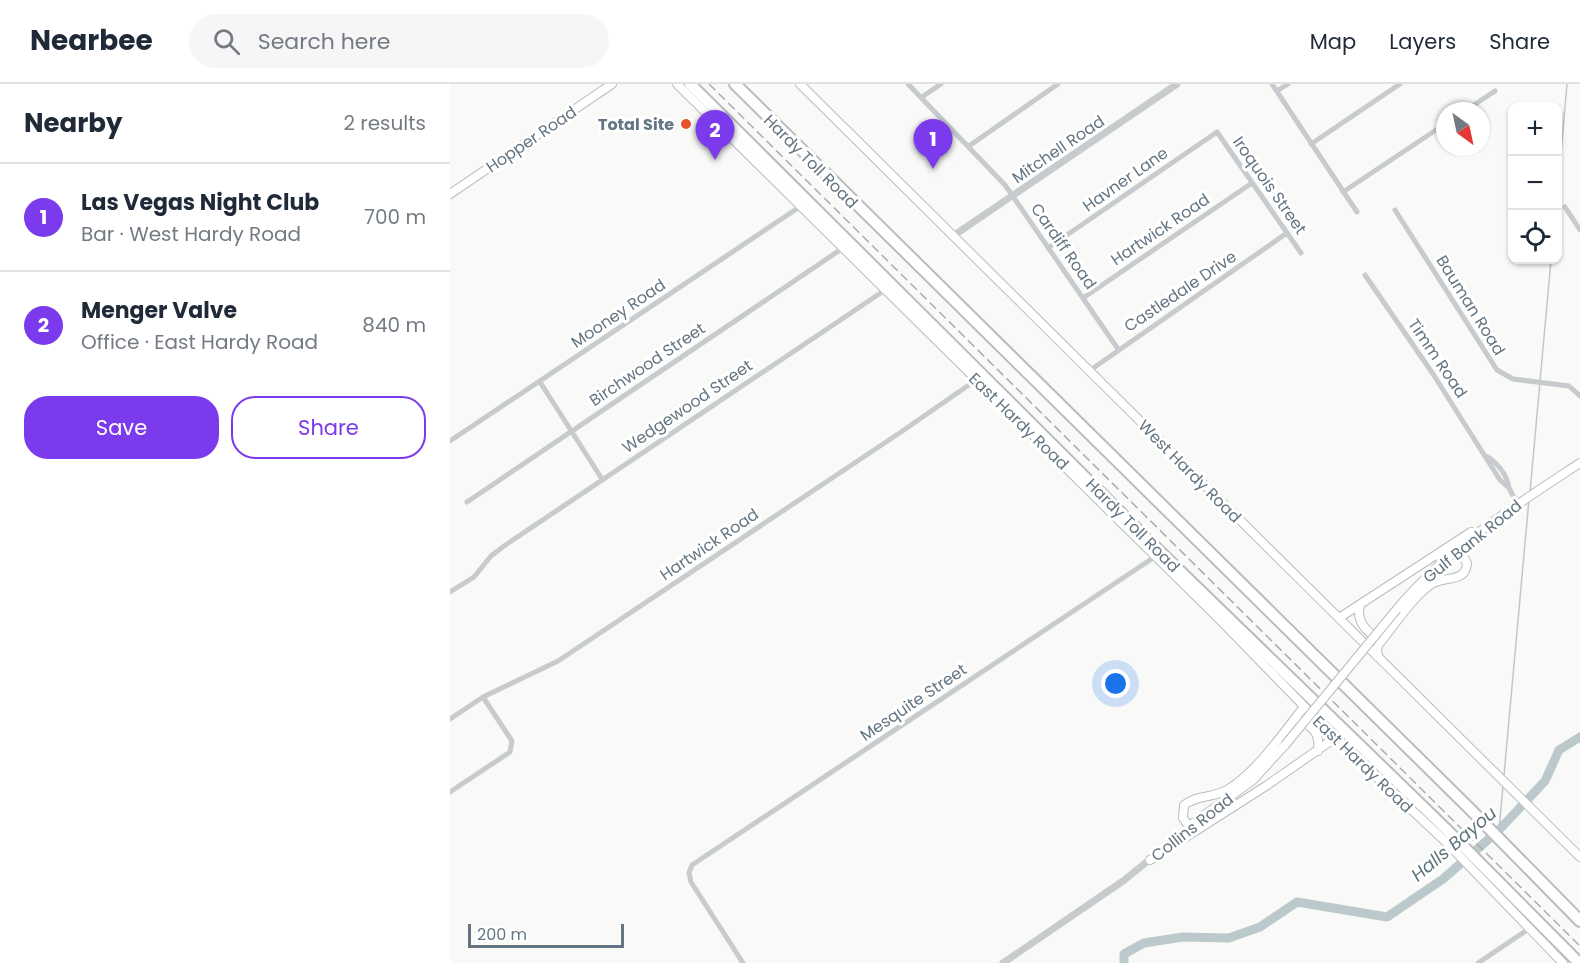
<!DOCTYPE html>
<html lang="en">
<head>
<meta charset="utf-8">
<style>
	body { margin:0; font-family:Poppins,sans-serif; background:#f6f6f7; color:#1f2937 }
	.controls { position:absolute; right:18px; top:18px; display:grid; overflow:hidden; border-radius:12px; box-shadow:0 2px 4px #0004 }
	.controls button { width:54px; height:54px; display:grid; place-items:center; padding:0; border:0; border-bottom:2px solid #e0e1e3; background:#fff; color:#1f2937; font:30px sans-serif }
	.compass { position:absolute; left:986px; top:18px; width:54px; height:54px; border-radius:50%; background:#fff; box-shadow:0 2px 4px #0004; rotate:147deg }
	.scale { position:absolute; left:18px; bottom:15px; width:156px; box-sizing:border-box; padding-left:6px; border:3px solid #637582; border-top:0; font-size:16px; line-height:21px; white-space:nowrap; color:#637582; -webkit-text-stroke:4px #fff; paint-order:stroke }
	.you { position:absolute; left:666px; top:600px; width:21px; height:21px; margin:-15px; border:4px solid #fff; border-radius:50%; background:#1a73e8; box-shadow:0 0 0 9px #1a73e833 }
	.badge { display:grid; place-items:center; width:39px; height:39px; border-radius:50%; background:#7c3aed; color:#fff; font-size:20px; font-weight:700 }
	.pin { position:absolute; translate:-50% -50px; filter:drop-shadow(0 2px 3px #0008) }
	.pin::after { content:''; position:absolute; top:32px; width:21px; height:18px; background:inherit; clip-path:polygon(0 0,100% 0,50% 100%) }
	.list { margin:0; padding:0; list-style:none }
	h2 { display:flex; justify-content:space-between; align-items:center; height:78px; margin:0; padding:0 24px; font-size:26px }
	h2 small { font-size:20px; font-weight:400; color:#747a83 }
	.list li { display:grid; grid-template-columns:39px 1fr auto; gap:18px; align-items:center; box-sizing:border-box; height:108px; padding:0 24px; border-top:2px solid #e0e1e3 }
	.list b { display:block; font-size:22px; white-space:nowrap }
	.list p { margin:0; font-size:20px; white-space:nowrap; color:#747a83 }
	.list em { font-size:20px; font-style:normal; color:#747a83 }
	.actions { display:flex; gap:12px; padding:18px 24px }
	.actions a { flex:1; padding:14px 0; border:2px solid #7c3aed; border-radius:24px; text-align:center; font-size:21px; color:#7c3aed }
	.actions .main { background:#7c3aed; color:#fff }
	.icon { flex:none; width:33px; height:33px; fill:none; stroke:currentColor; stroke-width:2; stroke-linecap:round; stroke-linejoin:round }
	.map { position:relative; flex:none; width:1130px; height:879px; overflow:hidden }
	header { display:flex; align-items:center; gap:36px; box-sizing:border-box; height:84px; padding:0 30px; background:#fff; border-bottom:2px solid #e0e1e3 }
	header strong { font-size:28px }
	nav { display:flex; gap:33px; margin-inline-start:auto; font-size:21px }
	.search { width:420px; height:54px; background:#f6f6f7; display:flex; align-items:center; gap:15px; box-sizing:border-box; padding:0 21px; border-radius:33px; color:#747a83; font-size:22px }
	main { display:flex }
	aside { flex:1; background:#fff }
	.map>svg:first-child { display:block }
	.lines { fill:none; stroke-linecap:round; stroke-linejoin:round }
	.stream { stroke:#bcc9cc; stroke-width:1.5 }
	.river { stroke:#bcc9cc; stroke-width:9 }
	.secondary-casing { stroke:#b7bdc1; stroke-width:10 }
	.motorway-casing { stroke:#b9bdc0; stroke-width:14 }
	.minor { stroke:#c7cbce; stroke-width:5 }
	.tertiary { stroke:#c7cbce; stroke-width:7 }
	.secondary { stroke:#fff; stroke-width:8 }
	.motorway { stroke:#fff; stroke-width:10 }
	.rail { stroke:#a5acb2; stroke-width:1.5; stroke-dasharray:9 4.5; stroke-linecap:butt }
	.secondary-bridge-casing { stroke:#b7bdc1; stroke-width:10; stroke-linecap:butt }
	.secondary-bridge { stroke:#fff; stroke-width:8 }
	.poi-dot { fill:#e75429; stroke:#fff; stroke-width:2 }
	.labels { text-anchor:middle; stroke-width:6; stroke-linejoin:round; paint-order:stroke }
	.poi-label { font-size:16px; font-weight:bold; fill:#637582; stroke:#fff; text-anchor:end }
	.street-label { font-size:16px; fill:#637582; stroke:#fff }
	.water-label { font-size:18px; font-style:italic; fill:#5e747c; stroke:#fff }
</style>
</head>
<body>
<header>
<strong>Nearbee</strong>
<div class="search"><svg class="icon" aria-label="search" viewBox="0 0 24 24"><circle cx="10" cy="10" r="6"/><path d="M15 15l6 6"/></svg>Search here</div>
<nav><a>Map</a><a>Layers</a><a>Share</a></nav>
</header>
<main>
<aside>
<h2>Nearby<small>2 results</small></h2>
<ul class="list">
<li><span class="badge">1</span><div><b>Las Vegas Night Club</b><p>Bar · West Hardy Road</p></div><em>700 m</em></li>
<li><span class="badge">2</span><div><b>Menger Valve</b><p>Office · East Hardy Road</p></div><em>840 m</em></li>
</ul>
<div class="actions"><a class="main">Save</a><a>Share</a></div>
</aside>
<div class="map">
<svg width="1130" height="879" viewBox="0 0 1130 879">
	<rect width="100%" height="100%" fill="#f9f9f7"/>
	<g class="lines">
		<path class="stream" d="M1108,103l9,-103
			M1080,408l21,-232
			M1054,691l25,-276
			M1049,746l4,-44"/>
		<path class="river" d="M674,879v-9l20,-11 39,-6 46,1 31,-11 37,-25 90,15 56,-38 56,-49 46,-49 14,-31 21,-13"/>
		<defs>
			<path id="secondary" d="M227,0l543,536 115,118 111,104 117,121
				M350,0l780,773
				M0,110l162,-110
				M910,521c-4,15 5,27 19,33
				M947,525c52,-62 116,-102 183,-146
				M889,534l132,-86
				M928,573l-1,-9 2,-4c16,-19 31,-44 51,-59 13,-10 36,-1 37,-22l-11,-19
				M849,637c16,6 21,14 19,30
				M739,742l64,-46 32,-35
				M743,748l-10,-14 1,-13c12,-10 29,-7 43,-15 29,-17 56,-57 77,-83
				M700,776l116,-74 69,-48"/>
			<path id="motorway" d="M240,0l462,460 296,287 131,132
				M285,0l735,725 110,112"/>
		</defs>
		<use href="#secondary" class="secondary-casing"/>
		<use href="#motorway" class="motorway-casing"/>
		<path class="minor" d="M458,0l97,101 113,164
			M822,0l85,128
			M827,7l11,-7
			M472,13l19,-13
			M1015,27l30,-20
			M861,60l89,-60
			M519,62l89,-62
			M893,108l102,-68
			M1115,123l15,23
			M945,126l102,160 16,9 56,7 11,10
			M598,164l169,-116 84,121
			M915,191l68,99 67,106 9,8 8,15
			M633,214l169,-115
			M639,287l198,-138
			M90,298l62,97
			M0,357l351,-235
			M1038,373c11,8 19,17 21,31
			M17,418l376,-254
			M0,508l24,-15 17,-21 13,-10 381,-256
			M0,635l33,-22 75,-36 343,-229 75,-52
			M0,708l60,-40 2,-11 -29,-44
			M293,879l-52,-81 -2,-9 3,-8 464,-309
			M1028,879l52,-35"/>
		<path class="tertiary" d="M503,152l224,-152
			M714,764l25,-22
			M553,879l120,-82 30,-24"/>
		<use href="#secondary" class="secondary"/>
		<use href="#motorway" class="motorway"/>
		<path class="rail" d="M259,0l871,862"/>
		<defs>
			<path id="secondary-bridge" d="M835,661l112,-136"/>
		</defs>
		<use href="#secondary-bridge" class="secondary-bridge-casing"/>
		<use href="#secondary-bridge" class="secondary-bridge"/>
	</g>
	<circle class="poi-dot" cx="236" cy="40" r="6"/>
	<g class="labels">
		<g class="poi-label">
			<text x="224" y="46">Total Site</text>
		</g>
		<g class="street-label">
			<text transform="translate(81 55) rotate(-34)" y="6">Hopper Road</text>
			<text transform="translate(608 65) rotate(-34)" y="6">Mitchell Road</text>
			<text transform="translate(361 77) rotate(45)" y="6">Hardy Toll Road</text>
			<text transform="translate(675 95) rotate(-35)" y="6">Havner Lane</text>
			<text transform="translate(820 101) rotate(55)" y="6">Iroquois Street</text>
			<text transform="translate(710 145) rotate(-34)" y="6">Hartwick Road</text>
			<text transform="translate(614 162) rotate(55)" y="6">Cardiff Road</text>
			<text transform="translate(730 207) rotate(-34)" y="6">Castledale Drive</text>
			<text transform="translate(1021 221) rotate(58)" y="6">Bauman Road</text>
			<text transform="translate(168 229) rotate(-34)" y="6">Mooney Road</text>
			<text transform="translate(988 274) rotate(56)" y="6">Timm Road</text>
			<text transform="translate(197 280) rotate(-34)" y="6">Birchwood Street</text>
			<text transform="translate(237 322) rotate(-34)" y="6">Wedgewood Street</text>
			<text transform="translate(569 337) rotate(44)" y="6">East Hardy Road</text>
			<text transform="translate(740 387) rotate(45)" y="6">West Hardy Road</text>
			<text transform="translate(683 441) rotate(45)" y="6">Hardy Toll Road</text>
			<text transform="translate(1022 457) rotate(-39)" y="6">Gulf Bank Road</text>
			<text transform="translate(259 460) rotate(-34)" y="6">Hartwick Road</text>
			<text transform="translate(463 618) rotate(-34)" y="6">Mesquite Street</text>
			<text transform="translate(913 680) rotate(44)" y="6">East Hardy Road</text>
			<text transform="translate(742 743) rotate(-38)" y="6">Collins Road</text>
		</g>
		<g class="water-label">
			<text transform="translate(1004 760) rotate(-40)" y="6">Halls Bayou</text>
		</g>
	</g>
</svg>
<div class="controls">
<button>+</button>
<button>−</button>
<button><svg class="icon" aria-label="locate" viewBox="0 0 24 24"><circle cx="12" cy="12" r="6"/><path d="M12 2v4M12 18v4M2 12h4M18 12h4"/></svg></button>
</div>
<svg class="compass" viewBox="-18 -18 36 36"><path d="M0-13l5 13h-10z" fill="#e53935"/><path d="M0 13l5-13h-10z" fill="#747a83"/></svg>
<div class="scale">200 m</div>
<div class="you"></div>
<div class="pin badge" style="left:483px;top:85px">1</div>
<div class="pin badge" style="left:265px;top:76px">2</div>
</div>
</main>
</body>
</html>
